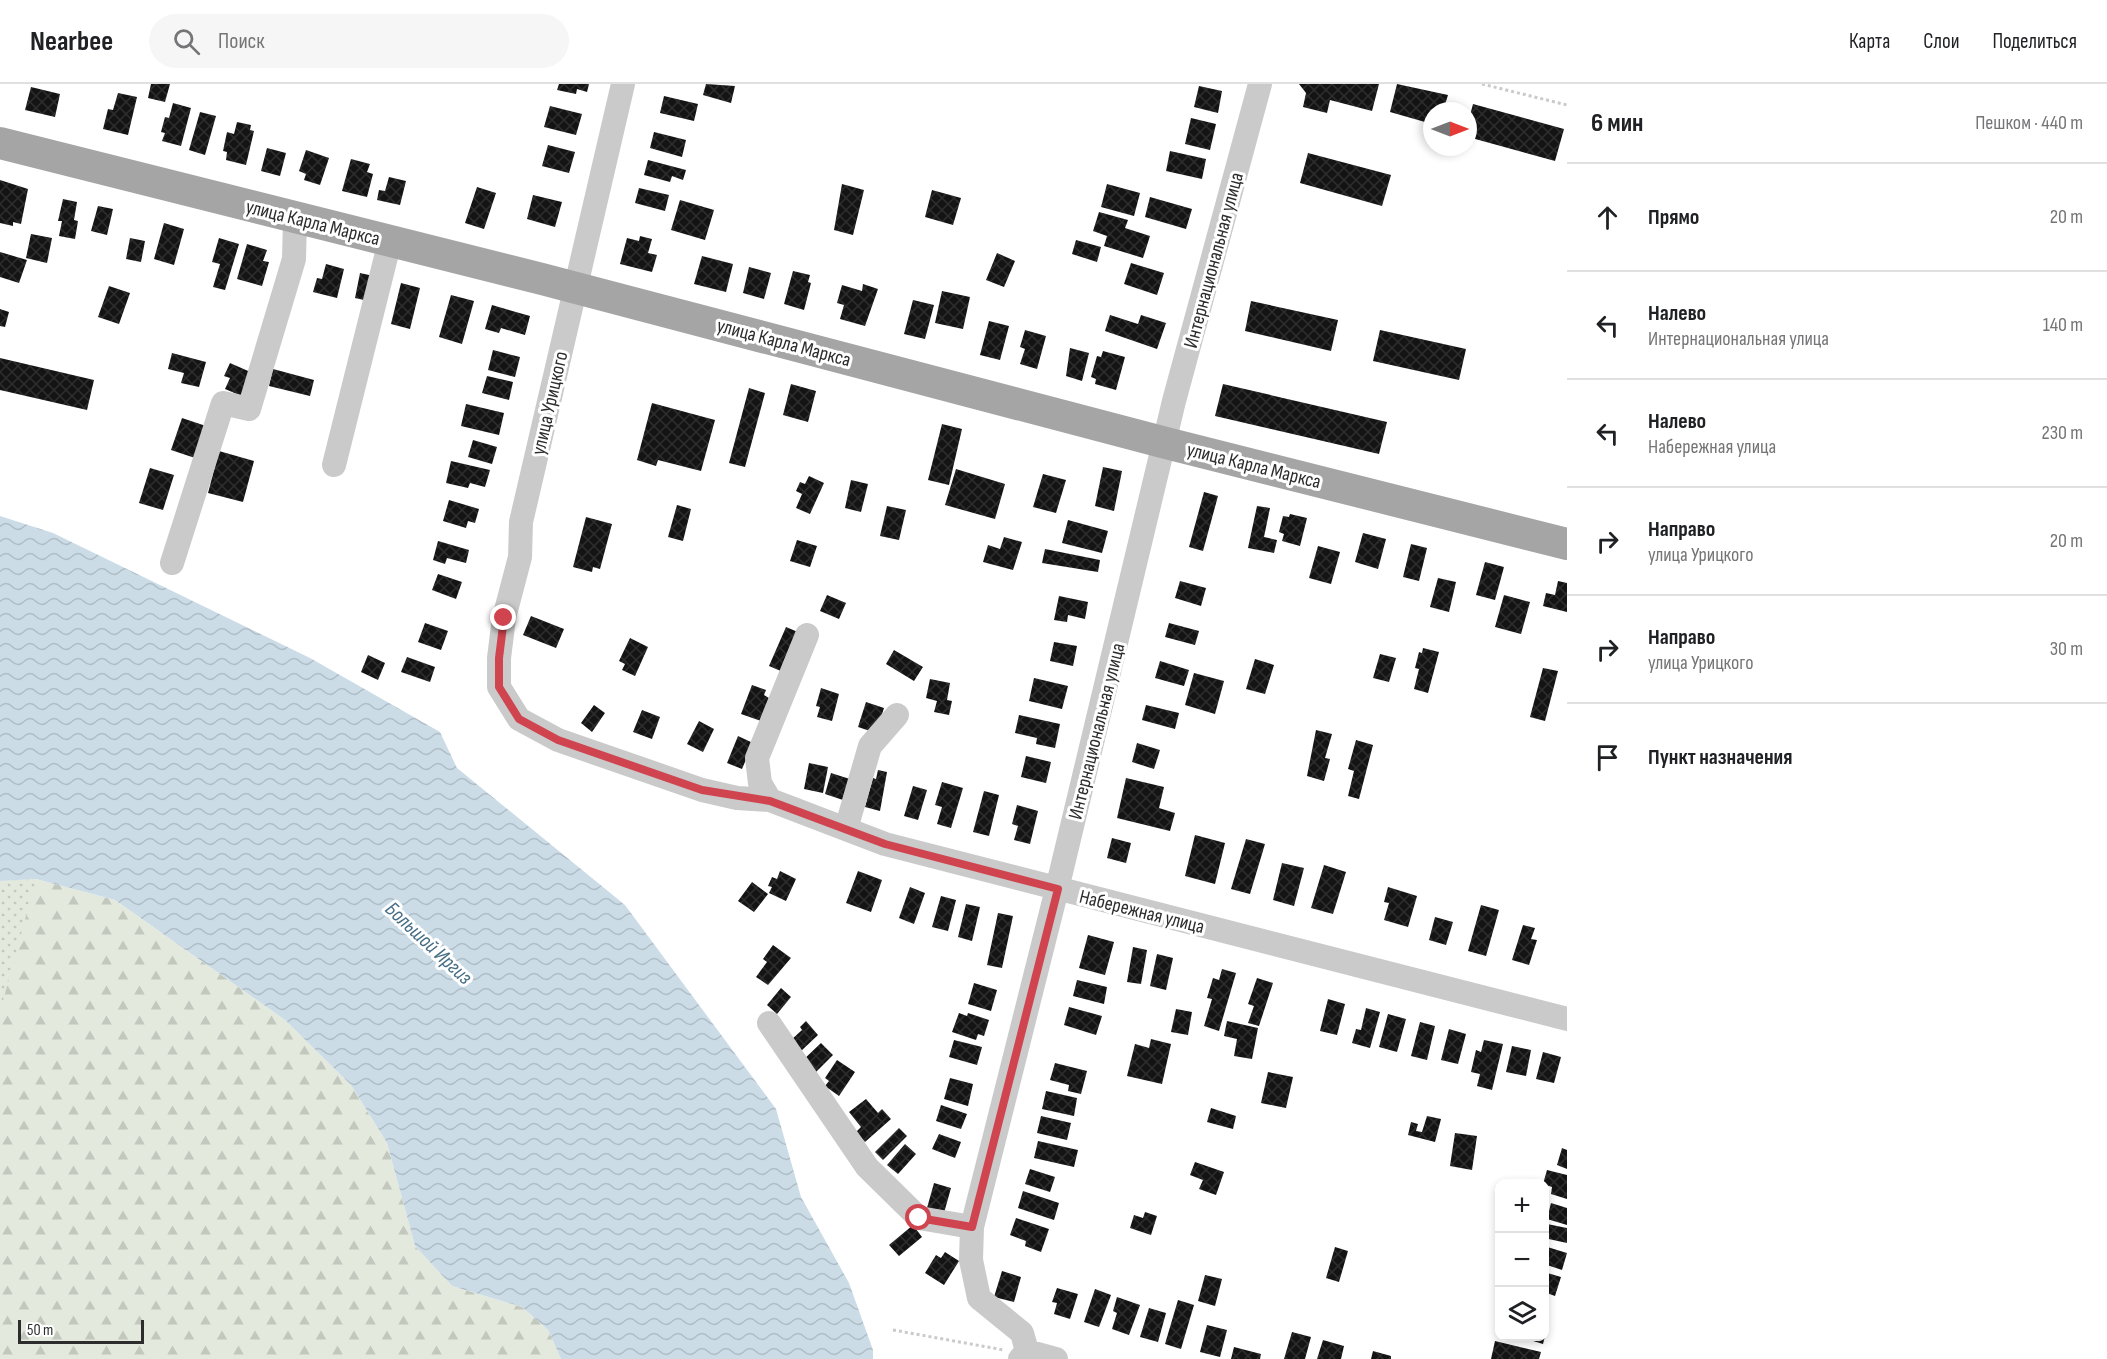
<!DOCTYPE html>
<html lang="ru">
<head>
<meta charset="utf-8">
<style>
	body { margin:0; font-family:"Sofia Sans Condensed",sans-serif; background:#f6f6f6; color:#202124 }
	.controls { position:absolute; right:18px; bottom:18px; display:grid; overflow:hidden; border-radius:12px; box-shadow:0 3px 9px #0003 }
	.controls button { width:54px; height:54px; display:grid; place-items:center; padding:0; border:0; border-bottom:2px solid #e0e0e0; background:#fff; color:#202124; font:30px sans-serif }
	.compass { position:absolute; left:1423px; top:18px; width:54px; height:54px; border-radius:50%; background:#fff; box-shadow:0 3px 9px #0003; rotate:90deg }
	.scale { position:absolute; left:18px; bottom:15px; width:126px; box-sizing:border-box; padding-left:6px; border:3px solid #2d2d2d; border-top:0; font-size:16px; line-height:21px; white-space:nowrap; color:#2d2d2d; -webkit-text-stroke:4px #fff; paint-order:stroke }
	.stop { position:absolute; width:18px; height:18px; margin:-14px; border:4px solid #cf444f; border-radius:50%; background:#fff }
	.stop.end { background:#cf444f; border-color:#fff; box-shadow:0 2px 6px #0008 }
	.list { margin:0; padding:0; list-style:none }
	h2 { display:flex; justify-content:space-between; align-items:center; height:78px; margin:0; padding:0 24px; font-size:26px }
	h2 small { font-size:20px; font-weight:400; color:#757577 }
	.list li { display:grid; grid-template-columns:39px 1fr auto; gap:18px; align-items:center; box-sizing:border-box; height:108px; padding:0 24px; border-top:2px solid #e0e0e0 }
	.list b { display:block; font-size:22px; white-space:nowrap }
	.list p { margin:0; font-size:20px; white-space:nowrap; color:#757577 }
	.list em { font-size:20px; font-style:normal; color:#757577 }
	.icon { flex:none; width:33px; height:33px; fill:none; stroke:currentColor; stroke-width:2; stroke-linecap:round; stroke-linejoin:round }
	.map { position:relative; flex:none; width:1567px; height:1275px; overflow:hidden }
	header { display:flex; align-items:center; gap:36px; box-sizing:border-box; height:84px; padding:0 30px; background:#fff; border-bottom:2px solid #e0e0e0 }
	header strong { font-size:28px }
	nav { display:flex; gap:33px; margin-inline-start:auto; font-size:21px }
	.search { width:420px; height:54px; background:#f6f6f6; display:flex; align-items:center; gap:15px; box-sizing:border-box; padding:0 21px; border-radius:33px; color:#757577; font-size:22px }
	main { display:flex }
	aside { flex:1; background:#fff }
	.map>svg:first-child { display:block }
	.forest { fill:url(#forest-firs) }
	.park { fill:url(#park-dots) }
	.water { fill:url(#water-waves) }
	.building { fill:url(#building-cross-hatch) }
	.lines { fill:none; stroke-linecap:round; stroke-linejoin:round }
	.path { stroke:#cacaca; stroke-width:3; stroke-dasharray:3 3; stroke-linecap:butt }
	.minor { stroke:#cacaca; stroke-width:24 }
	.major { stroke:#a5a5a5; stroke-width:32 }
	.route { stroke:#cf444f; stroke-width:8 }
	.labels { text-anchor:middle; stroke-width:6; stroke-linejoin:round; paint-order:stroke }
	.street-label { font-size:20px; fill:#2d2d2d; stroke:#fff }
	.water-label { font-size:21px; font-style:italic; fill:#466d85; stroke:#fff }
</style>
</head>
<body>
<header>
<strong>Nearbee</strong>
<div class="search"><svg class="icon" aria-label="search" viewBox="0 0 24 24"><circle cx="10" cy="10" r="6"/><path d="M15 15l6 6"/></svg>Поиск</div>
<nav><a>Карта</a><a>Слои</a><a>Поделиться</a></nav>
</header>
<main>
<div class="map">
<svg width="1567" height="1275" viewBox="0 0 1567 1275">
	<defs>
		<pattern id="forest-firs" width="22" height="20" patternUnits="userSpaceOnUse" patternTransform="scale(1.5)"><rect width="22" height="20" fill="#e3e9dd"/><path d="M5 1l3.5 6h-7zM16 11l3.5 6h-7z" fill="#c3c8be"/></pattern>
		<pattern id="park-dots" width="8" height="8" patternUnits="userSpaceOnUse" patternTransform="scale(1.5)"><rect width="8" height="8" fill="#e3e9dd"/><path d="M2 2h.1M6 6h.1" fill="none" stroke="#c3c8be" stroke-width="1.8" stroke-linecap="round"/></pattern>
		<pattern id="water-waves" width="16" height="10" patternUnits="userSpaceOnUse" patternTransform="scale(1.5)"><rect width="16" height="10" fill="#cbdce7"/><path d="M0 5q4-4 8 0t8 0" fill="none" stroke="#afbdc6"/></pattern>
		<pattern id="building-cross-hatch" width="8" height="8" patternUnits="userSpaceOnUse" patternTransform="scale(1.5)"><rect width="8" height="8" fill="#141414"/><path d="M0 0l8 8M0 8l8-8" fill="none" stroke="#2e2e2e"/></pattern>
	</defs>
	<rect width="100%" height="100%" fill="#fff"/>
	<path class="forest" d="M36,795l79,21 170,120 66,65 36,58 28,103 37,40 70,21 26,23 13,29h-561v-478z"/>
	<path class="park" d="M36,795l-36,133v-131z"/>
	<path class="water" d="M0,432l53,17 257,125 130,74 17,36 168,137 151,204 25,88 48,86 24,67v9h-312l-13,-29 -26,-23 -70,-21 -37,-40 -28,-103 -36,-58 -66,-65 -170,-120 -79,-21 -36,2z"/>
	<path class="building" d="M151,0h19l-5,18 -17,-4z
		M559,0h30l-2,8 -10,-3 -1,5 -19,-4z
		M706,0l29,2 -4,17 -28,-8z
		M1299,0h80l-7,27 -42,-11 -3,13 -24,-6 3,-14z
		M1397,0l51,11 -5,16h-11v13l-42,-12z
		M1199,2l23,5 -4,22 -24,-6z
		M31,3l29,7 -5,23 -30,-7z
		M118,9l19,4 -9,38 -25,-6 5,-20 5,1z
		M664,12l34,8 -4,17 -34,-8z
		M173,19l18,5 -10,38 -19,-5 3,-8 -4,-1 4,-15 4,1z
		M1473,20l91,25 -9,32 -87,-24v-14z
		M550,22l32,8 -6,21 -32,-8z
		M200,28l16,4 -11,39 -16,-5z
		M1191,34l25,6 -6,26 -25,-6z
		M237,38l14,3 -1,5 4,1 -8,34 -20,-5 1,-8 -4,-1 4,-19 7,2z
		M654,48l32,8 -4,17 -32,-9z
		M548,61l27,7 -6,21 -27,-7z
		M267,64l19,5 -6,23 -19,-5z
		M306,66l23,8 -9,27 -16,-5 2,-6 -7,-3z
		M1170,67l36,8 -4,20 -36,-8z
		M1308,69l83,22 -9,31 -82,-23z
		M351,75l19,5 -3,8 6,2 -6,23 -25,-6z
		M648,76l38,10 -3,10 -11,-4 -2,6 -26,-7z
		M389,93l17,4 -6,24 -23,-5 2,-10 6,1z
		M0,96l28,9 -7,35 -8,-2v4l-13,-3z
		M842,100l22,6 -11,45 -19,-5z
		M1107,100l33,9 -6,23 -33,-9z
		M477,103l19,6 -12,36 -19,-6z
		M639,104l30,7 -4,16 -30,-8z
		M932,106l29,8 -8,27 -28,-8z
		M533,111l29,7 -7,25 -28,-8z
		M1150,113l42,12 -6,20 -41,-12z
		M63,115l14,3 -3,18 4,1 -3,18 -16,-3 3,-15h-4z
		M680,116l34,10 -9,30 -34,-10z
		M98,122l15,3 -6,26 -16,-4z
		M1099,128l29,8 -3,8 25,8 -7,22 -39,-12 3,-10 -14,-5z
		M164,139l20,6 -10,36 -20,-6z
		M31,150l21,4 -5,25 -21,-5z
		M640,152l12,3 -4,14 9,2 -5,17 -32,-8 7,-26 12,3z
		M130,154l15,3 -4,21 -15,-3z
		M219,154l20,6 -14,46 -12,-3 7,-23 -8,-2z
		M1076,156l25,7 -4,15 -25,-8z
		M247,160l20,6 -4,11 6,1 -7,24 -25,-7z
		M0,168l27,8 -8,23 -19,-6z
		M997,169l18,8 -11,26 -18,-7z
		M702,172l31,8 -7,28 -32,-8z
		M1131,179l33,10 -7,22 -33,-11z
		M326,180l18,5 -7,29 -24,-6 4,-14 5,1z
		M749,183l22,6 -7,26 -21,-6z
		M793,187l17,4 -2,7 3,1 -7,27 -20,-6z
		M360,189l18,4 -5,25 -18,-4z
		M401,199l19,5 -10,41 -19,-5z
		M863,200l15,5 -13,37 -25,-7 4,-14 -7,-2 5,-18 20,6z
		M109,202l21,7 -11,31 -21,-7z
		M942,207l28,6 -7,32 -28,-6z
		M451,211l23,6 -12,43 -23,-7z
		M913,216l21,5 -9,34 -21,-5z
		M1251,217l87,19 -7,31 -86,-20z
		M492,221l38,11 -5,19 -24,-7 -2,5 -14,-4z
		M0,225l9,3 -4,15 -5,-1z
		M1110,231l28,9 3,-9 25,8 -9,26 -52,-18z
		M989,237l20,5 -9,34 -20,-5z
		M1025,246l21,6 -9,33 -17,-5 5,-15 -5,-2z
		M1380,246l86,19 -7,31 -86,-19z
		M1070,264l19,5 -7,28 -16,-5z
		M493,266l27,7 -5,20 -27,-7z
		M1103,267l22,6 -9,33 -21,-6 1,-5 -5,-2 6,-21 4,1z
		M172,269l34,9 -7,25 -18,-4 3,-10 -16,-4z
		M0,274l94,22 -7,30 -87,-20z
		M230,279l25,11 -11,23 -19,-8 5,-11 -6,-2z
		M273,285l41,11 -4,16 -41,-10z
		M487,292l26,6 -4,18 -27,-7z
		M791,300l25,7 -8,31 -25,-7z
		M1223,300l164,38 -8,32 -164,-38z
		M749,304l16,5 -20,74 -16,-4z
		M652,319l63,17 -14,51 -43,-11 -2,6 -19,-6z
		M466,320l38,9 -5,22 -38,-9z
		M182,334l30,10 -11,32 -30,-10z
		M942,340l20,5 -13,56 -21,-5z
		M473,356l24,7 -5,17 -24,-7z
		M219,367l35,10 -11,41 -35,-9z
		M451,377l39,9 -5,17 -15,-4 -2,5 -22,-5z
		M1103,383l19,4 -8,40 -19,-5z
		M150,384l24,7 -11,35 -24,-7z
		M956,385l49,15 -10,35 -50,-14z
		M1043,390l23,6 -10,33 -23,-6z
		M809,392l15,7 -14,31 -14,-6 6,-14 -6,-3 4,-9 5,2z
		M851,396l17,4 -7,28 -16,-4z
		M1204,408l14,4 -15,55 -14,-4z
		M449,416l30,9 -4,14 -7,-2 -2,7 -23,-7z
		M677,421l14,4 -8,32 -15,-4z
		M887,422l19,4 -7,30 -19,-4z
		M1257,422l13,2 -6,29 13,3 -3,13 -26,-5z
		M1290,430l17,4 -7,28 -18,-5 2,-7 -5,-2 4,-16 6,1z
		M586,433l26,7 -12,45 -7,-2 -1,5 -19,-5z
		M1068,436l40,11 -6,22 -40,-10z
		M1363,449l23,6 -8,30 -23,-7z
		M1004,453l18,5 -9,28 -30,-8 5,-17 12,4z
		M797,456l20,6 -7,21 -20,-6z
		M438,457l31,9 -3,13 -19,-5 -2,6 -12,-4z
		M1411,460l16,4 -8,33 -16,-4z
		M1318,462l22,6 -9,32 -22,-6z
		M1045,465l55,11 -2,12 -56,-9z
		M1485,478l19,5 -9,33 -19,-5z
		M438,490l24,8 -6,17 -24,-9z
		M1438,494l18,4 -7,30 -19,-5z
		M1180,497l26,7 -5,18 -26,-8z
		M1558,497l9,2v29l-24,-6 3,-13 9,2z
		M827,511l19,8 -7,16 -19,-8z
		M1504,511l26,7 -9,32 -26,-7z
		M1059,512l29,6 -3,17 -17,-4 -1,7 -13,-2z
		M531,532l33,13 -8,19 -33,-13z
		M425,539l23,8 -7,19 -23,-8z
		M1169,539l30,8 -4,14 -30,-8z
		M786,543l19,8 -22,37 -14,-6z
		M630,554l18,9 -13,29 -13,-6 3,-6 -6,-3z
		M1054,558l23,4 -4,20 -23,-5z
		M1423,564l16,4 -11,41 -14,-4 5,-20 -4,-1 4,-16 3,1z
		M894,566l29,17 -9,14 -28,-17z
		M1380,570l16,4 -7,24 -16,-4z
		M368,571l17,8 -7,17 -17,-8z
		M407,573l28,10 -5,15 -29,-10z
		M1255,575l19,6 -9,29 -19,-5z
		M1160,577l29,9 -5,16 -29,-8z
		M1543,584l15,3 -13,50 -15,-4z
		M1194,589l30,8 -9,33 -30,-9z
		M1034,594l34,8 -6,23 -33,-8z
		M930,595l20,4 -3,17 5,1 -3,14 -15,-3 3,-11 -11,-3z
		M752,601l14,5 -2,5 5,3 -8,23 -20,-7z
		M821,604l18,6 -7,27 -15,-4 3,-10 -4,-1z
		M866,618l18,6 -8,25 -18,-6z
		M594,621l11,8 -13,19 -11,-9z
		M1146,621l33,8 -4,16 -33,-9z
		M642,626l18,7 -8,22 -19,-7z
		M1019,631l41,9 -5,24 -19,-4 1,-6 -22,-5z
		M699,637l15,8 -11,23 -16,-8z
		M1316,646l16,4 -7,24 5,1 -6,22 -17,-5z
		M738,652l15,7 -11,26 -15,-6z
		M1356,656l17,5 -14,54 -11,-3 6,-25 -6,-2z
		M1137,659l23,7 -6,19 -22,-7z
		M1026,672l25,6 -5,21 -25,-6z
		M809,679l19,4 -5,26 -19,-4z
		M878,686l9,2 -7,39 -15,-4 8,-29 3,1z
		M831,689l25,8 -7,21 -24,-8z
		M1126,694l38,9 -5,21 16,5 -5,18 -53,-13z
		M942,698l21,6 -12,40 -14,-4 5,-17 -7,-2z
		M913,702l14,4 -9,30 -14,-4z
		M984,707l15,4 -10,41 -16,-4z
		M1017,721l21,6 -8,33 -16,-4 4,-14 -6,-2z
		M1195,751l30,8 -10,41 -30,-8z
		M1112,754l19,5 -5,20 -19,-5z
		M1246,755l19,5 -15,50 -19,-5z
		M1282,779l22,5 -10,38 -21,-6z
		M1324,781l22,7 -13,42 -22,-6z
		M780,787l16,8 -10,22 -17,-8 3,-6 -4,-1 4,-9 5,2z
		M858,787l24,9 -11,32 -25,-9z
		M752,798l16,12 -14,18 -16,-11z
		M910,803l15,6 -11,31 -15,-6z
		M1388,803l29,9 -9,31 -24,-7 5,-17 -5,-1z
		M941,812l15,4 -8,31 -16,-4z
		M966,820l14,3 -8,34 -14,-4z
		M1481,821l18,5 -13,46 -18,-5z
		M998,829l15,3 -11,52 -15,-3z
		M1435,833l18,5 -7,23 -17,-5z
		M1523,841l12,3 -4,11 6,1 -8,25 -17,-5z
		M1088,851l26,7 -9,33 -26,-7z
		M773,861l18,13 -23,27 -12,-8 11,-15 -4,-3z
		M1133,863l14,3 -6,34 -14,-2z
		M1157,870l16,4 -7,32 -16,-4z
		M1222,885l14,4 -17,58 -15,-5 8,-27 -5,-1 6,-20 6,2z
		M1257,894l16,5 -14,43 -11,-3 6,-17 -6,-2z
		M1077,896l30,7 -3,17 -31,-8z
		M974,899l23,7 -6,21 -23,-7z
		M781,904l10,9 -14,17 -10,-9z
		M1328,915l17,5 -8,31 -17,-4z
		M1069,923l33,9 -6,19 -32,-10z
		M1366,924l14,4 -10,36 -18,-5 4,-14 5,1z
		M1176,925l16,3 -4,23 -17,-3z
		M959,929l8,3 1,-3 21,7 -5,16 -6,-2 -2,6 -24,-8z
		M1388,930l18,5 -9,33 -18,-5z
		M806,937l12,14 -18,17 -10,-11 12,-11 -2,-3z
		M1227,937l31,7 -6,31 -18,-3 3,-17 -13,-3z
		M1420,938l15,4 -8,34 -16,-4z
		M1449,945l17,5 -8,30 -17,-4z
		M1151,955l20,5 -9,40 -35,-8 8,-32 14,4z
		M954,956l28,7 -5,18 -28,-8z
		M1484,956l19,4 -11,46 -15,-4 3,-12 -9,-2 5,-22 5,2z
		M821,959l12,12 -20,20 -12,-13z
		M1512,962l19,4 -5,26 -20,-4z
		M1543,968l18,5 -7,26 -18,-4z
		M837,976l18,12 -16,24 -14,-10 4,-5 -4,-3z
		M1055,979l32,8 -6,23 -13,-3 1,-6 -19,-5z
		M1268,988l25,5 -7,31 -25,-5z
		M950,994l23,6 -5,22 -24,-7z
		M1046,1007l31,7 -3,18 -32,-7z
		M866,1015l12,14 4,-4 9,10 -26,23 -9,-10 5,-5 -12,-15z
		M941,1021l26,9 -6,15 -25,-8z
		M1211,1024l25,8 -3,13 -26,-7z
		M1041,1032l30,7 -4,17 -30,-7z
		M1427,1032l14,3 -6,23 -27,-7 3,-13 7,2 -2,7 6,1z
		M899,1044l8,8 -24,24 -8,-8z
		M1455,1049l22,3 -5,34 -22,-4z
		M939,1050l22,8 -6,16 -23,-9z
		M1038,1057l40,9 -4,17 -40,-9z
		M905,1060l11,10 -18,20 -11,-9z
		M1562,1064l5,2v19l-10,-4z
		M1195,1078l29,10 -8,23 -17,-6 4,-9 -13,-5z
		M1030,1085l25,8 -5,15 -25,-8z
		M1547,1086l20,5v24l-16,-5 1,-7 -9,-3z
		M934,1099l17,5 -7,25 -17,-5z
		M1023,1107l36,12 -5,17 -36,-12z
		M1551,1119l16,5v17l-20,-6z
		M1145,1128l12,4 -6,19 -21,-7 4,-13 9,3z
		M1016,1134l33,11 -8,23 -16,-6 1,-5 -16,-6z
		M1547,1140l20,4v15l-23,-5z
		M913,1141l9,12 -23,19 -10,-11z
		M1544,1162l23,7 -5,17 -18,-6z
		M1335,1163l13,4 -9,31 -13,-4z
		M945,1168l14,9 -15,24 -19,-12 11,-18 5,3z
		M1002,1187l19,6 -7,25 -20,-5z
		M1544,1188l17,5 -6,19 -11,-4z
		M1205,1191l17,4 -7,27 -17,-5z
		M1057,1204l21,6 -8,25 -16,-5 3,-11 -5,-1z
		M1095,1205l16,6 -12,32 -15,-5z
		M1117,1213l23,8 -11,30 -17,-6 5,-16 -4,-2z
		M1178,1216l16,5 -13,44 -16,-5z
		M1149,1224l17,5 -8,29 -18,-5z
		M1207,1241l20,5 -7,27 -20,-5z
		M1292,1248l19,5 -6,22h-21z
		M1517,1252h28l-2,8z
		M1323,1256l21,6 -3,13h-24z
		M1495,1257l46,11 -2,7h-48z
		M1234,1263l27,7 -1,5h-29z
		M1373,1267l18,5v3h-20z"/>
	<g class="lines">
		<path class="path" d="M1482,0l85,21
			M893,1246l111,20"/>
		<path class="minor" d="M623,0l-102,438 -1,35 -16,61 -5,40v29l20,32 39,21 144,50 35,8 33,2 115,44 682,175
			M334,381l56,-224
			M172,479l51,-160 26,6 45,-150 1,-41
			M770,716l-10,-17 -3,-25 50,-123
			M846,745l24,-83 27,-31
			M769,939l98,144 52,51 53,9
			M1027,1267l29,8
			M1020,1275l7,-8 -5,-18 -43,-35 -8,-38 1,-33 85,-338 117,-488 86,-317"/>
		<path class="major" d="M0,59l542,136 624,164 401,101"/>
	</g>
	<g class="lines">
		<path class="route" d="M504,534l-5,40v29l20,32 39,21 144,50 68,11 115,43 173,45 -86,338 -53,-9"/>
	</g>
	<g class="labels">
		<g class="street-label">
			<text transform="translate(313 138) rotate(14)" y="7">улица Карла Маркса</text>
			<text transform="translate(1213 176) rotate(-75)" y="7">Интернациональная улица</text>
			<text transform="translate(784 258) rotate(15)" y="7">улица Карла Маркса</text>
			<text transform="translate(549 319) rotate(-77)" y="7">улица Урицкого</text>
			<text transform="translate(1254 381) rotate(14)" y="7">улица Карла Маркса</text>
			<text transform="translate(1096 647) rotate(-76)" y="7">Интернациональная улица</text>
			<text transform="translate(1142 827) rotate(14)" y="7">Набережная улица</text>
		</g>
		<g class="water-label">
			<text transform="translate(429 859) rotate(43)" y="7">Большой Иргиз</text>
		</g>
	</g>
</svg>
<div class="controls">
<button>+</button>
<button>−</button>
<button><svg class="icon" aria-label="layers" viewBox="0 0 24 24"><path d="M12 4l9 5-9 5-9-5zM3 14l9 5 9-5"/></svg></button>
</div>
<svg class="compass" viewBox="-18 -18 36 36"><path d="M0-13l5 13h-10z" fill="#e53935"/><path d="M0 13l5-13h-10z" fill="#757577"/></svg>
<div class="scale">50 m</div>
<div class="stop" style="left:919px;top:1134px"></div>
<div class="stop end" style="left:504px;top:534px"></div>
</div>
<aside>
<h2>6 мин<small>Пешком · 440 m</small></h2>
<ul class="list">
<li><svg class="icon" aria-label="ahead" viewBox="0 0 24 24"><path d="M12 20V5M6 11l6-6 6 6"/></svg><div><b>Прямо</b></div><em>20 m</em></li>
<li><svg class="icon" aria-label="left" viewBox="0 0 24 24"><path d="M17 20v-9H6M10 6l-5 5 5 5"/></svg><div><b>Налево</b><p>Интернациональная улица</p></div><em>140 m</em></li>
<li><svg class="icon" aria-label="left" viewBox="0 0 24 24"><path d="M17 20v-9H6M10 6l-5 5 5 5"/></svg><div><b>Налево</b><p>Набережная улица</p></div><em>230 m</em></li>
<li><svg class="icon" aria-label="right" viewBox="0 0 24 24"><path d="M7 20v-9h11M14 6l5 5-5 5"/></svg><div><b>Направо</b><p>улица Урицкого</p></div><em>20 m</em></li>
<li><svg class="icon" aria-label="right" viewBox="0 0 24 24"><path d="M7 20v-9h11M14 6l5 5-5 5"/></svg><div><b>Направо</b><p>улица Урицкого</p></div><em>30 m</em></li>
<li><svg class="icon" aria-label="arrive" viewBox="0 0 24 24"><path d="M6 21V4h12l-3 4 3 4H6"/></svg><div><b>Пункт назначения</b></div></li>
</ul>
</aside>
</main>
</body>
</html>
